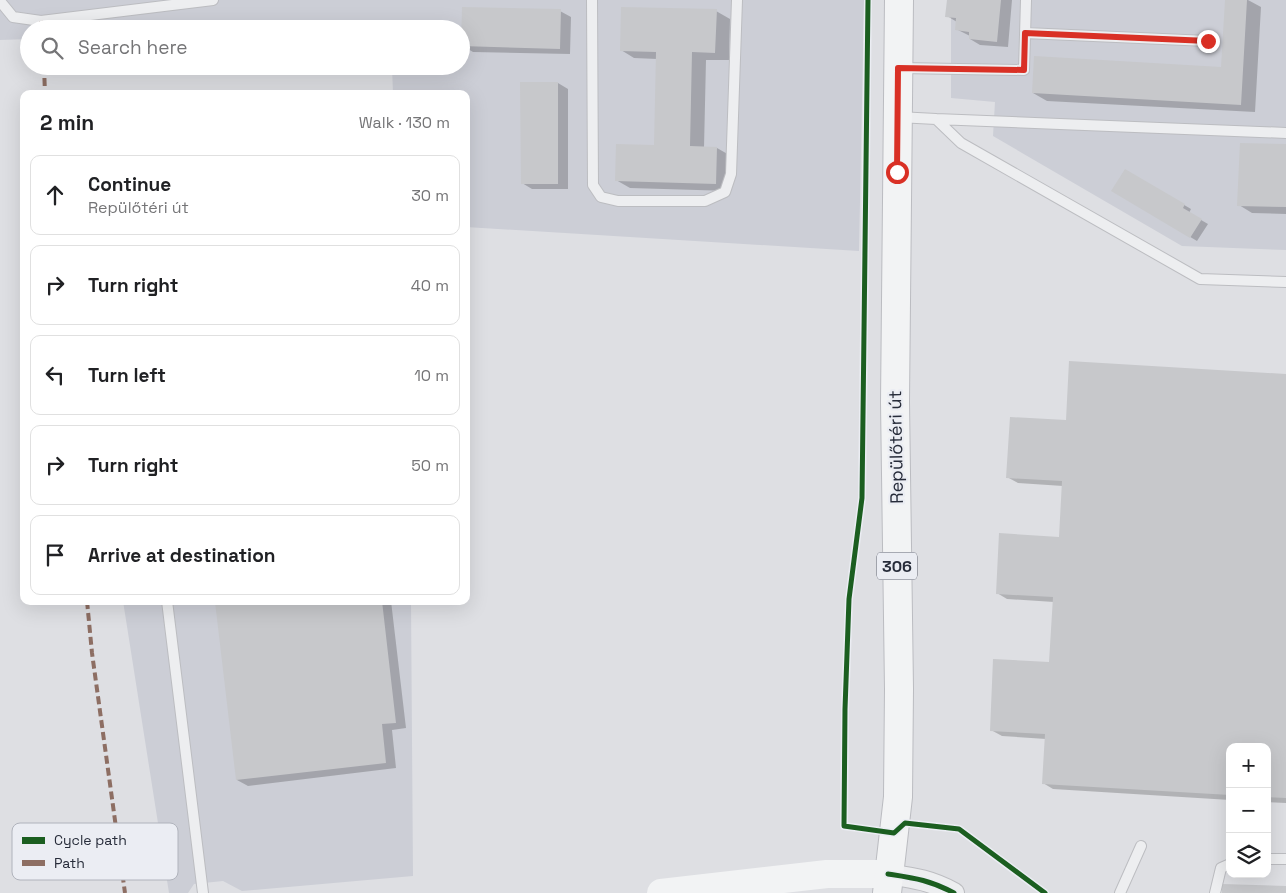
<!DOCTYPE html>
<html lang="en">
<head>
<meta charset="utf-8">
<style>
	body { margin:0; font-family:"Space Grotesk",sans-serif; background:#f6f6f6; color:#202124 }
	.controls { position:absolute; right:15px; bottom:15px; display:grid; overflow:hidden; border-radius:10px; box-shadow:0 5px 20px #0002 }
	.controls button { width:45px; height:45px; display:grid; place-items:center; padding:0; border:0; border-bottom:1px solid #e0e0e0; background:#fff; color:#202124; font:25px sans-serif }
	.stop { position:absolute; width:15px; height:15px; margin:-11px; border:4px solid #d93025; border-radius:50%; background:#fff }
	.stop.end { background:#d93025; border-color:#fff; box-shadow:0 1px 5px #0008 }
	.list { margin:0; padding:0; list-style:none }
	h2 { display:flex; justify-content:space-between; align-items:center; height:65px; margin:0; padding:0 20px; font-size:21px }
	h2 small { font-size:16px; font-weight:400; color:#757577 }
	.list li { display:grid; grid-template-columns:32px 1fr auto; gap:15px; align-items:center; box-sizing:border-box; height:80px; margin:0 10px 10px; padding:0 10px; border:1px solid #e0e0e0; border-radius:10px }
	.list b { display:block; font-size:19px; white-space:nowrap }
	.list p { margin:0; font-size:16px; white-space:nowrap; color:#757577 }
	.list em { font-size:16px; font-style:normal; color:#757577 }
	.icon { flex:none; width:28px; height:28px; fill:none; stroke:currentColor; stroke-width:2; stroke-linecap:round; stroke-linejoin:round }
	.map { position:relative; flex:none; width:1286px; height:893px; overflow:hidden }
	.search { position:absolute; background:#fff; box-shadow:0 5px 20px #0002; left:20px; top:20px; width:450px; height:55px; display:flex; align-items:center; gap:12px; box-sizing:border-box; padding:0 18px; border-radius:28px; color:#757577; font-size:19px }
	.panel { position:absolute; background:#fff; box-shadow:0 5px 20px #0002; left:20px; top:90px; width:450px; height:515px; border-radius:10px }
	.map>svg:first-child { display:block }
	.built { fill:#ccced6 }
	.shadow { fill:#0003 }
	.building { fill:#c7c8cb }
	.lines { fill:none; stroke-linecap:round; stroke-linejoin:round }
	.lane-casing { stroke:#bcbdc1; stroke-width:12 }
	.street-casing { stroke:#bcbdc1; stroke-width:22 }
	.primary-casing { stroke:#bbbcc1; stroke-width:30 }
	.lane { stroke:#edeef0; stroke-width:10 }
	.street { stroke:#edeef0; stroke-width:20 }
	.secondary { stroke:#f2f3f4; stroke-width:28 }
	.primary { stroke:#f2f3f4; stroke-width:28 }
	.quiet { stroke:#8d6e63; stroke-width:4; stroke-dasharray:8 4; stroke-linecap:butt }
	.cycleway-casing { stroke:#ebedf3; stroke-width:8 }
	.cycleway { stroke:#1b5e20; stroke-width:5 }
	.route { stroke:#d93025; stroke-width:6 }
	.labels { text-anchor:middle; stroke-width:4.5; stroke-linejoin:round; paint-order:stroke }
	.shield { fill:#ebedf3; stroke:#626672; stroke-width:1 }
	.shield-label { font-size:16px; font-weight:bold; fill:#272c3a }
	.street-label { font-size:18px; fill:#272c3a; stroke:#ebedf3 }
	.key { fill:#ebedf3; stroke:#b0b3bc; stroke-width:1 }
	.key-label { font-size:14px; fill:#272c3a }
</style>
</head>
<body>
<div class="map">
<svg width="1286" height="893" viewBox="0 0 1286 893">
	<rect width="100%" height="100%" fill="#dedfe3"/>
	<path class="built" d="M0,0h864l-5,251 -393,-24v-133h-73l-1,-28h69v-37h-432v10l-29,1z
		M951,0h335v250l-104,-4 -189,-110 2,-34 -44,-4z
		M123,601h288l2,275 -171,15 -19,-10 -29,3 -6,9h-19z"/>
	<path class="shadow" d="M948,0h64l-4,47 -28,-2 -10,-6v-3l-14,-7 1,-7 -10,-6z
		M1226,0h22l13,7 -6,105 -208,-11 -14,-8 189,-25z
		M560,11l11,6 -1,37 -97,-2 -10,-6z
		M716,11l14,8 -1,41h-23l-2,88h13l14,8 -1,35 -100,-3 -14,-8 39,-34 2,-87 -23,-1 -13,-8z
		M558,83l10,6v100h-36l-10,-6z
		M1286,145v69l-34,-1 -13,-8z
		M1125,170l66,39 -2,4 19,11 -11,17 -84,-50z
		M1286,375v428l-19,-1v-55h-37v53l-177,-11 -10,-6 3,-44 -44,-3 -11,-6 59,-67 4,-61 -47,-3 -10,-6 63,-55 3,-52 -45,-3 -11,-6 60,-55z
		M229,601h162l15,127 -14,2 4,38 -148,18 -11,-6 -20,-177z"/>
	<path class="building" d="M947,0h54l-4,42 -28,-3v-7l-14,-2 1,-12 -11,-1z
		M1225,0h22l-6,105 -209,-12 2,-37 187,11z
		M462,7l99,2 -1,40 -99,-3z
		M621,7l96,2 -2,44 -23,-1 -2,94 27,1 -1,37 -101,-3 1,-37 38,1 2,-93 -36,-1z
		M520,82h38v102h-37z
		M1240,143l46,1v63l-49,-1z
		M1125,169l60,35 -2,4 19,11 -12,19 -79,-47z
		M1069,361l217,13v424l-19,-1v-50h-37v48l-188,-11 3,-50 -55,-3 3,-72 56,3 4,-65 -57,-3 3,-61 60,4 3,-56 -56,-3 4,-61 56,3z
		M382,601l14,122 -14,1 4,39 -150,17 -21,-178z
		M1222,884l64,2v7h-64z"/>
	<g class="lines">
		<defs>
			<path id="lane" d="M592,0l1,185 8,12 17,4h87l20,-9 6,-18 6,-174
				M0,1l13,16 28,4 172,-21
				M1025,33l183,8
				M900,68l124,2 2,-70
				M898,117l38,2 25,24 239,136 86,3
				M936,119l350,14
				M167,601l36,292
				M1267,859h19
				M1120,893l21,-47
				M1215,893l6,-25 9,-4"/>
			<path id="street" d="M888,874c26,4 42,6 66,19"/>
			<path id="primary" d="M887,893l11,-96 1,-108 -4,-287 4,-402"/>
		</defs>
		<use href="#lane" class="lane-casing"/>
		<use href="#street" class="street-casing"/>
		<use href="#primary" class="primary-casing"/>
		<use href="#lane" class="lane"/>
		<use href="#street" class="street"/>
		<path class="secondary" d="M661,893l166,-19h61"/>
		<use href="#primary" class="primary"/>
		<path class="quiet" d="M41,21l1,8
			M44,66l1,28
			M87,601l5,52 33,240"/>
		<defs>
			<path id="cycleway" d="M868,0l-6,498 -13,101 -4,110 -1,117 50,7 11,-10 54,6 86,64
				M888,874c26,4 42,6 66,19"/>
		</defs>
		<use href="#cycleway" class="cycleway-casing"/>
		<use href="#cycleway" class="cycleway"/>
	</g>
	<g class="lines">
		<path class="route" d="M897,172l1,-104 126,2 1,-37 183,8"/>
	</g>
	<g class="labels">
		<rect class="shield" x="877" y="552.5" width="40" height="27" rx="4"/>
		<g class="shield-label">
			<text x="897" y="572">306</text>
		</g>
		<g class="street-label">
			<text transform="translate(896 447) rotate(-91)" y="6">Repülőtéri út</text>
		</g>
	</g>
	<rect x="12" y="823" width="166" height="57" rx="8" class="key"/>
	<rect x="22" y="837" width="23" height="7" fill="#1b5e20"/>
	<rect x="22" y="860" width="23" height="6" fill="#8d6e63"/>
	<g class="key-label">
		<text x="54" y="845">Cycle path</text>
		<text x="54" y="868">Path</text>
	</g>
</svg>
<div class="controls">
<button>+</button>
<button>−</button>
<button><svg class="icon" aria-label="layers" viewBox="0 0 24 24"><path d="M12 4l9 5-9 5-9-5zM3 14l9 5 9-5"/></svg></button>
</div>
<div class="stop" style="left:897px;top:172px"></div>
<div class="stop end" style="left:1208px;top:41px"></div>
<div class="search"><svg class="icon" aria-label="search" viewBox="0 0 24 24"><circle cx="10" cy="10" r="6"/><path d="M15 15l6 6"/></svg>Search here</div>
<section class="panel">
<h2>2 min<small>Walk · 130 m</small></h2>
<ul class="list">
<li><svg class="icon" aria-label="ahead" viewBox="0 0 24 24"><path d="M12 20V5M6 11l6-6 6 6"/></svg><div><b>Continue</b><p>Repülőtéri út</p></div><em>30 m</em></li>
<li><svg class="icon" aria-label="right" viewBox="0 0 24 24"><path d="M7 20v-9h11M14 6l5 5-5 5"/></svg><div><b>Turn right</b></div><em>40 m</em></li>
<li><svg class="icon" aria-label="left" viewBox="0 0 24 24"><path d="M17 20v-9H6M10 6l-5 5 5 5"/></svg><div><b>Turn left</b></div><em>10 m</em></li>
<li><svg class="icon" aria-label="right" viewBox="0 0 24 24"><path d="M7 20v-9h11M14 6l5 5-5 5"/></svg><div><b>Turn right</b></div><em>50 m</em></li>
<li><svg class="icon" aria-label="arrive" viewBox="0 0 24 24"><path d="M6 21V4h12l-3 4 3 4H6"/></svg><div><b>Arrive at destination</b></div></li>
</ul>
</section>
</div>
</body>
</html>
